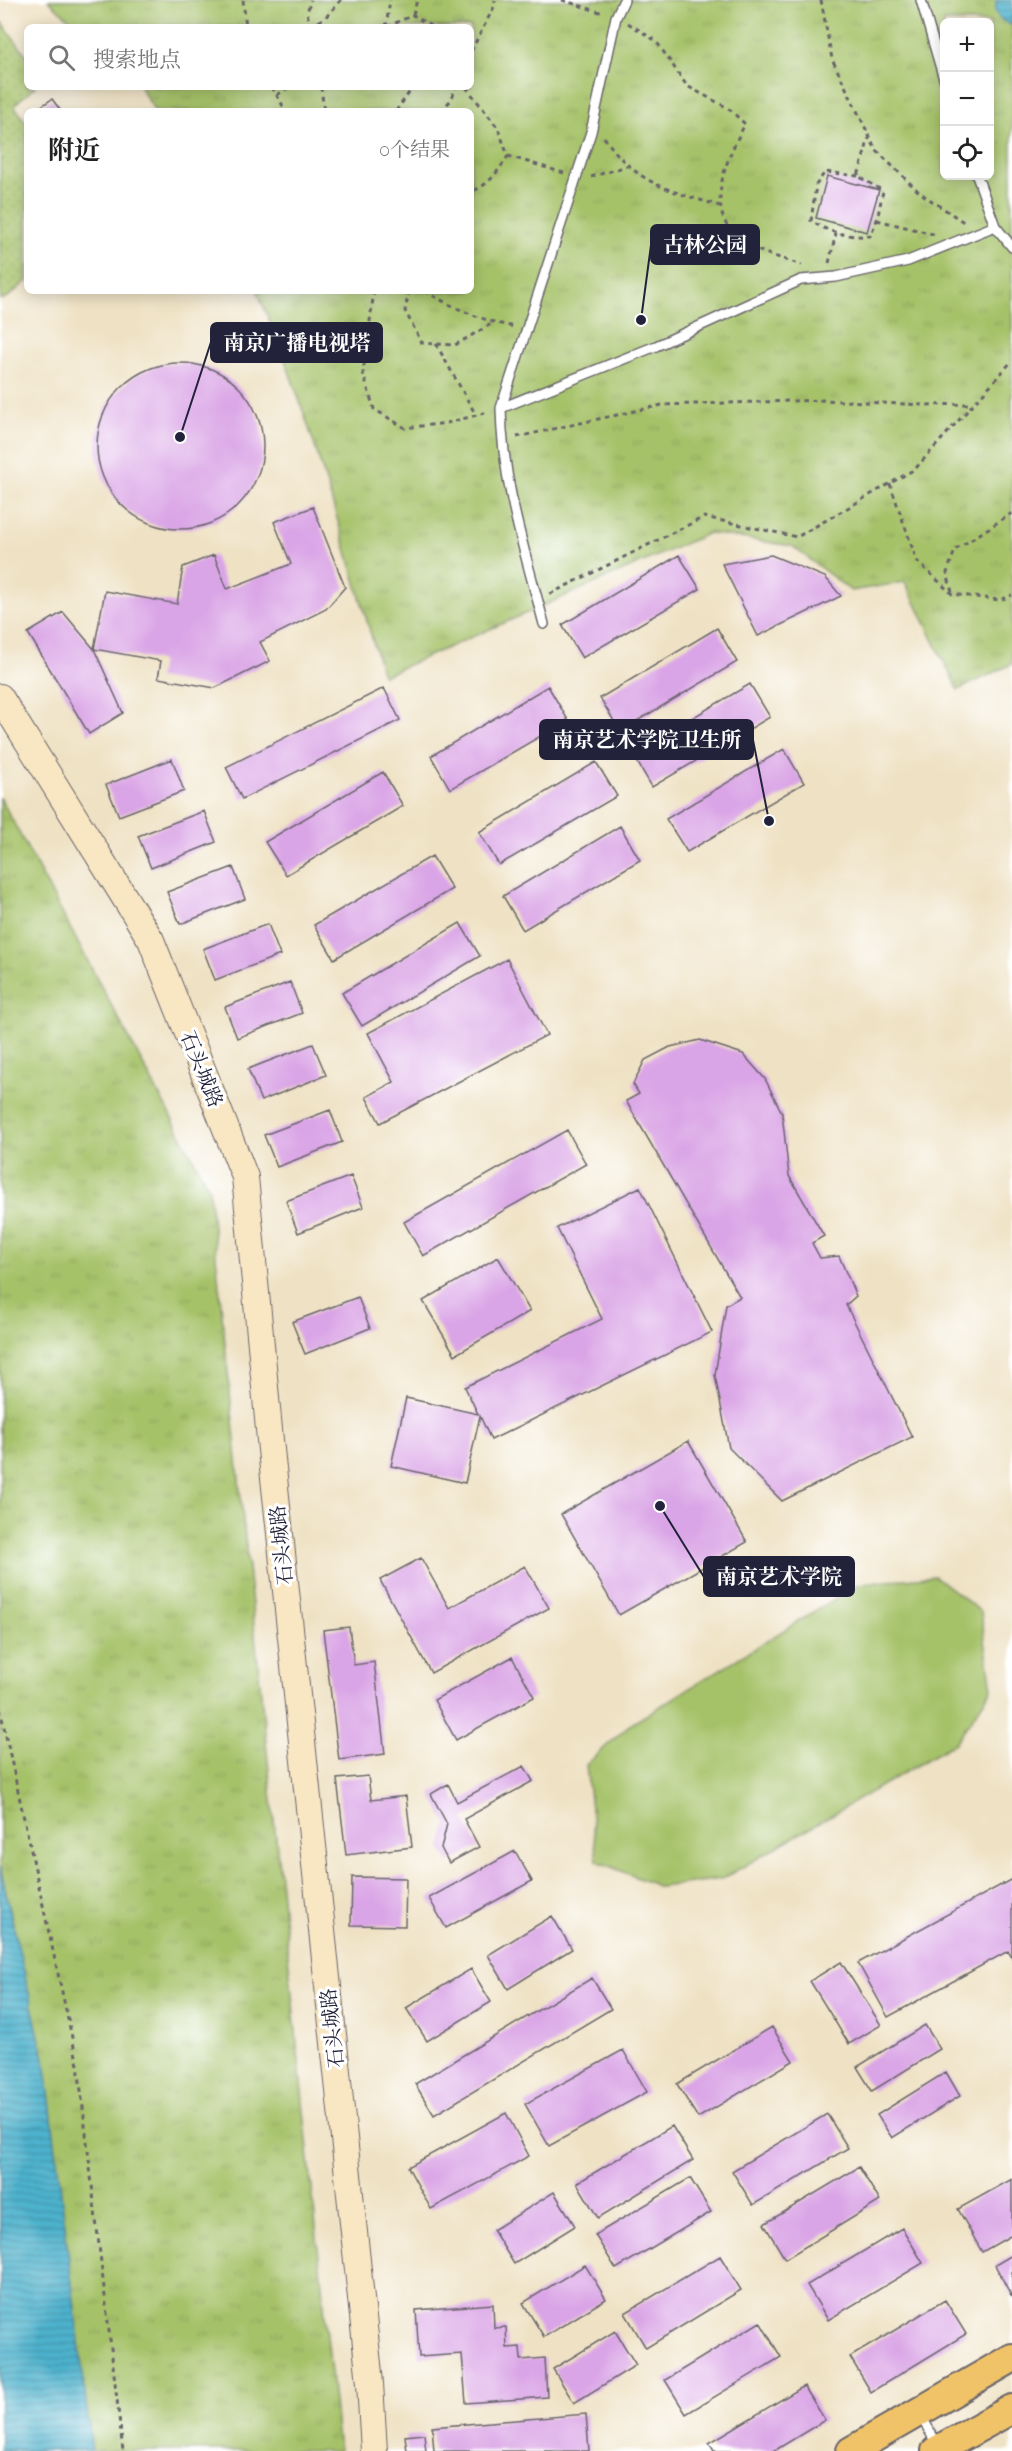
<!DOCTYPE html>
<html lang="zh">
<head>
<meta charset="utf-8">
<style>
	body { margin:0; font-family:"IM FELL French Canon","Noto Serif SC",serif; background:#f6f6f6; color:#222 }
	.controls { position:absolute; right:18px; top:18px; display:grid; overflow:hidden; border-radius:9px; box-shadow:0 3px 15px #0003 }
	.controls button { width:54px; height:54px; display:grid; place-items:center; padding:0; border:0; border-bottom:2px solid #e0e0e0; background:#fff; color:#222; font:30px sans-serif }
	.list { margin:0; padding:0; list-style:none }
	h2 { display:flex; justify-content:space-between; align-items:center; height:78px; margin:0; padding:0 24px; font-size:26px }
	h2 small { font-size:20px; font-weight:400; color:#767676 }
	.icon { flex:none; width:33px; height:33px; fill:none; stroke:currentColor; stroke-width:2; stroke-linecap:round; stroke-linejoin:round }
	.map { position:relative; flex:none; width:1012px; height:2451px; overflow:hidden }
	.search { position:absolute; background:#fff; box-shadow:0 3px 15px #0003; left:24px; top:24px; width:450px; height:66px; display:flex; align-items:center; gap:15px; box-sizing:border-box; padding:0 21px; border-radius:9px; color:#767676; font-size:22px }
	.panel { position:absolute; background:#fff; box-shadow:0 3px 15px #0003; left:24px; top:108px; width:450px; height:186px; border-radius:9px }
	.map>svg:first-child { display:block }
	.grass { fill:url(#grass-dots); stroke:#647252; stroke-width:1.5 }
	.park { fill:url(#park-tufts); stroke:#647252; stroke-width:1.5; fill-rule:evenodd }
	.pitch { fill:#a6c269; stroke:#647252; stroke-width:1.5 }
	.water { fill:url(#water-rules); stroke:#386a84; stroke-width:1.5 }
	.building { fill:#daa5e6 }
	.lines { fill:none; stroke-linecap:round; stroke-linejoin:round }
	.lane-casing { stroke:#6a656b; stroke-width:12 }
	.secondary-casing { stroke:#6a656b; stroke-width:28 }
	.primary-casing { stroke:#6a656b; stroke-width:32 }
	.path { stroke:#6a656b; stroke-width:3; stroke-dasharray:4.5 4.5; stroke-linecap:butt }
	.lane { stroke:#fff; stroke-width:9 }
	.secondary { stroke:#f9e7c3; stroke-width:26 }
	.primary { stroke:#f1c369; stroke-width:28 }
	.labels { text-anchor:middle; stroke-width:6; stroke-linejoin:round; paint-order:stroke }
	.street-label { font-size:20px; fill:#22223b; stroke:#fff }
	.leader { fill:none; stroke:#22223b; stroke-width:2 }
	.callout-dot { fill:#22223b; stroke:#fff; stroke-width:2 }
	.callout { fill:#22223b; stroke:#22223b; stroke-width:2 }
	.callout-label { font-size:21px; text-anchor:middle; font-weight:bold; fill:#fff }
</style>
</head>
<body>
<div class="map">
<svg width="1012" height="2451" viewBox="0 0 1012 2451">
	<defs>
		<pattern id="grass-dots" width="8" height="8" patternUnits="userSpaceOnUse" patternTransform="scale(1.5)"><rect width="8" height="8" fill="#a6c269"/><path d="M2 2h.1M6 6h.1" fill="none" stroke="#8fa65c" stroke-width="1.8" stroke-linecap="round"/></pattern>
		<pattern id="park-tufts" width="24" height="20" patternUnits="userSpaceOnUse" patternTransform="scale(1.5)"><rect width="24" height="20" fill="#a6c269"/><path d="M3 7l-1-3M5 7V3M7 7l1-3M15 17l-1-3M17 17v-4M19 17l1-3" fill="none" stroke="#8fa65c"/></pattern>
		<pattern id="water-rules" width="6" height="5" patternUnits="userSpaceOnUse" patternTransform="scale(1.5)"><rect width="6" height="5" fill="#4eb2cd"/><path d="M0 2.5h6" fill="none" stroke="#4090a8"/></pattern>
	</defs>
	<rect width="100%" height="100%" fill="#fff"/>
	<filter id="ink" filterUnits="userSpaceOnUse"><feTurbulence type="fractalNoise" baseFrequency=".0167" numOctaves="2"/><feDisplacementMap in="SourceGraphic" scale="12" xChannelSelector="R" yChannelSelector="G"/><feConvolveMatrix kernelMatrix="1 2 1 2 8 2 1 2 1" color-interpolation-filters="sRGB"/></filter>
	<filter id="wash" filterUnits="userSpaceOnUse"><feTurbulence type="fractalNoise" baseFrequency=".008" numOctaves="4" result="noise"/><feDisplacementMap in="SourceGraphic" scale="24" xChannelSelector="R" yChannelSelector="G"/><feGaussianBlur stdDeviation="1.35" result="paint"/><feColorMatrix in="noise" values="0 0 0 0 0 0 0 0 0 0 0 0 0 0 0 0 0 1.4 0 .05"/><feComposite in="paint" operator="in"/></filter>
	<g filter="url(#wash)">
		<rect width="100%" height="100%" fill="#efe2c4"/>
		<path class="grass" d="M0,20l27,36v31h8l-21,18 13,19v157l-19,16 -8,3z"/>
		<path class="park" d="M48,0h964v664l-54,26 -53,-108 -54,9 -59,-45 -83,-13 -326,143c-38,-129 -72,-261 -126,-385h214v-180h-316l-15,-24h331v-60h-393zM944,22h46v154h-46z
			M0,797l209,391 130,1263h-339v-554l40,147 -40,-178z"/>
		<path class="pitch" d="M935,1576l46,36 11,77 -37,54 -233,136 -62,8 -63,-26 -11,-96 42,-39 231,-142z"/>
		<path class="water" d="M997,0h15v25c-12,-4 -20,-11 -15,-25z
			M0,1867l46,200 46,384h-92z"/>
		<g id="blocks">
			<path class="building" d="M52,99l9,12h-27z
				M827,176l52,14 -12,42 -51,-14z
				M97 446a83 83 0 1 1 166 0a83 83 0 1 1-166 0Z
				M313,507l32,80 -19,22 -66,33 10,19 -55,27 -57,-10 3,-17 -67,-12 11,-58 72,13 6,-37 31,-12 13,34 64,-25 -17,-42z
				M679,555l21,34 -118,69 -20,-33z
				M771,555l54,22 16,19 -83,40 -36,-72z
				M63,612l31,37 29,64 -34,21 -61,-101z
				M717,628l20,34 -117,69 -20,-33z
				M750,684l20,33 -118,70 -20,-34z
				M548,686l20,34 -118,69 -19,-33z
				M384,688l16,32 -158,79 -16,-32z
				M784,749l20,34 -117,69 -21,-33z
				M172,759l12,32 -65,25 -13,-31z
				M596,762l21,34 -118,69 -20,-33z
				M383,772l20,34 -117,69 -21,-33z
				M204,811l12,31 -65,26 -13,-32z
				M620,826l20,34 -117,70 -20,-34z
				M432,856l20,33 -118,70 -20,-34z
				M233,867l12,32 -65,25 -13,-32z
				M460,923l20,33 -118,70 -20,-33z
				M268,924l12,31 -65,25 -12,-31z
				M507,959l40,76 -167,88 -14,-26 28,-15 -26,-49z
				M290,982l12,31 -65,25 -12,-31z
				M700,1040l43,14 22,25 17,34 7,63 35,60 -12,7 8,15 19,-2 17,40 -10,9 66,132 -130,64 -53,-53 -14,-73 11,-70 14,-8 -114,-196 13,-7 -6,-10 12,-24 25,-13z
				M313,1044l13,31 -65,26 -13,-32z
				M330,1110l12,32 -65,25 -13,-32z
				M567,1130l19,34 -163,92 -19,-34z
				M351,1176l12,31 -65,26 -12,-32z
				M640,1187l72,145 -221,108 -11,-24 -15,67 -74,-17 15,-68 72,16 -13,-27 137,-68 -45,-91z
				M498,1257l32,54 -75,44 -32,-54z
				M358,1297l12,31 -65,26 -13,-32z
				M688,1441l59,101 -128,73 -58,-101z
				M421,1558l28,50 76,-42 24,42 -118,65 -51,-93z
				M349,1627l5,38 20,-3 11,92 -46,6 -16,-130z
				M512,1657l22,40 -78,43 -22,-40z
				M524,1766l9,15 -69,38 15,28 -30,16 -8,-15 6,-24 -16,-30 17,-10 9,18z
				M368,1776l3,24 35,-4 6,51 -66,8 -9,-76z
				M515,1851l17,30 -86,47 -17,-30z
				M352,1877l54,1 -1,48 -54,-1z
				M1012,1879v79l-4,-7 -120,66 -30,-54z
				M552,1916l20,33 -64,40 -20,-34z
				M841,1962l40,63 -32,19 -39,-63z
				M471,1969l20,33 -64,39 -21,-33z
				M592,1978l19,31 -177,106 -19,-31z
				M925,2025l15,24 -68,42 -15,-24z
				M772,2027l21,34 -95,57 -21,-34z
				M623,2050l24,42 -98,54 -24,-42z
				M946,2072l14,24 -68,42 -15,-23z
				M506,2113l23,43 -98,53 -23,-42z
				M827,2114l21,34 -95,57 -21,-34z
				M672,2126l21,34 -95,58 -21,-35z
				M859,2167l21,34 -95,58 -21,-35z
				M690,2178l21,34 -95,57 -21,-34z
				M1012,2179v56l-30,17 -24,-43z
				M554,2192l21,34 -61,38 -21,-34z
				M902,2228l21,35 -95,57 -21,-35z
				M1012,2255v42l-17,-32z
				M720,2256l21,34 -95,58 -21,-35z
				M585,2265l21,34 -62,38 -21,-34z
				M945,2300l21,34 -95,58 -21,-35z
				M493,2304l1,24 12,-1 1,21 13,-1 1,13 24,-2 2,39 -81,6 -4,-49 -43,3 -3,-47z
				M760,2322l21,35 -95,57 -21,-34z
				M615,2331l21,34 -62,38 -21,-34z
				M804,2386l21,34 -51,31h-60l-5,-8z
				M586,2414l3,37h-155l-2,-24z
				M424,2434l2,17h-19l-2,-15z"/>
		</g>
	</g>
	<g filter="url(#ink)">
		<use href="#blocks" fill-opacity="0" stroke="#6a656b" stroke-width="1.5"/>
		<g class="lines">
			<defs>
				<path id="lane" d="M921,0l23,79
					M977,176l18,50 17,21
					M501,408l90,-276 25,-115 8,-17
					M544,624c-19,-72 -42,-142 -43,-216l155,-62 145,-66 35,-3 72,-16 87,-35
					M920,2414l18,32"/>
				<path id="secondary" d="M0,697l151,243 94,237 25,263 100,943 4,68"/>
				<path id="primary" d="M851,2451l161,-93
					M936,2451l76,-42"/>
			</defs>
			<use href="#lane" class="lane-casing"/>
			<use href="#secondary" class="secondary-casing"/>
			<use href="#primary" class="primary-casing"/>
			<path class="path" d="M243,0l3,27
				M562,0l41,13
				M821,0l11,59 44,91 43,42 46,31
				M413,15l4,-15
				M628,23l28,18 31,45 41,22 17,16c-18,34 -42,84 -7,115 14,12 46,20 64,26
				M310,27l-3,-15 4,-12
				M311,27l17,-12 13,-15
				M386,27l4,-27
				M387,27l26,-12 19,12
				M471,51l23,-44 1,-7
				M272,87l14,24
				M321,87l3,24
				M466,87l32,41 10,28c-9,14 -20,31 -37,35
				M277,95l12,-8
				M396,111l15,-21 5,-3
				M441,111l10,-11 5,-13
				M604,137c33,48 64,53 116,69
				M508,156l56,17
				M858,176l-33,-4 -9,13 -5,36c19,12 37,16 59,15l7,-16 6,-29 -25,-15 11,-38
				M591,177l36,-11
				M877,220l60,15
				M829,263l7,-30
				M374,291l-11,82 11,36 31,19 42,-5 41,-11
				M409,291l-4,20 17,32 33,2 38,-22
				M425,291c29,17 57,30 90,36
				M436,344l40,71
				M517,437l145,-32 162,-5 99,5 50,-1
				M890,484l27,77 35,33 48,6 12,-5
				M952,592l-5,-19 8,-23 57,-37
				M550,594l154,-77 93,20 118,-68 97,-108
				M0,1709l78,356 45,386"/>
			<use href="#lane" class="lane"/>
			<use href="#secondary" class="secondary"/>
			<use href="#primary" class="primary"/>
		</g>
	</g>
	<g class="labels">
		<g class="street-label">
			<text transform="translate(202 1069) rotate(68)" y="7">石头城路</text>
			<text transform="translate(281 1545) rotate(-96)" y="7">石头城路</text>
			<text transform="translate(332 2028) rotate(-96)" y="7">石头城路</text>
		</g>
	</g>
	<path class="leader" d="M641 320L651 245M180 437L211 342M769 821L753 740M660 1506L704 1577"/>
	<g class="callout-dot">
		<circle cx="641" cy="320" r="6"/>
		<circle cx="180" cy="437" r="6"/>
		<circle cx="769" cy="821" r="6"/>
		<circle cx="660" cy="1506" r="6"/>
	</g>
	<g class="callout">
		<rect x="651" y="225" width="108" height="39" rx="6"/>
		<rect x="211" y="323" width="171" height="39" rx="6"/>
		<rect x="540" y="720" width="213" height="39" rx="6"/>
		<rect x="704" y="1557" width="150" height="39" rx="6"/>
	</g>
	<g class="callout-label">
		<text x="705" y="252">古林公园</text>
		<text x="297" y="350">南京广播电视塔</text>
		<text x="647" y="747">南京艺术学院卫生所</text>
		<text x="779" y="1584">南京艺术学院</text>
	</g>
</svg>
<div class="controls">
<button>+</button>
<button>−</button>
<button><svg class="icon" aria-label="locate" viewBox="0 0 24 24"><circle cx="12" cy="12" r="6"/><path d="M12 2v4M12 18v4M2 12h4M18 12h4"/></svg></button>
</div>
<div class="search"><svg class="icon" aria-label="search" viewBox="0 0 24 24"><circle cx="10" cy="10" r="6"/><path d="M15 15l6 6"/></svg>搜索地点</div>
<section class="panel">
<h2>附近<small>0个结果</small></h2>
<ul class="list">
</ul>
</section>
</div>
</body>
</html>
